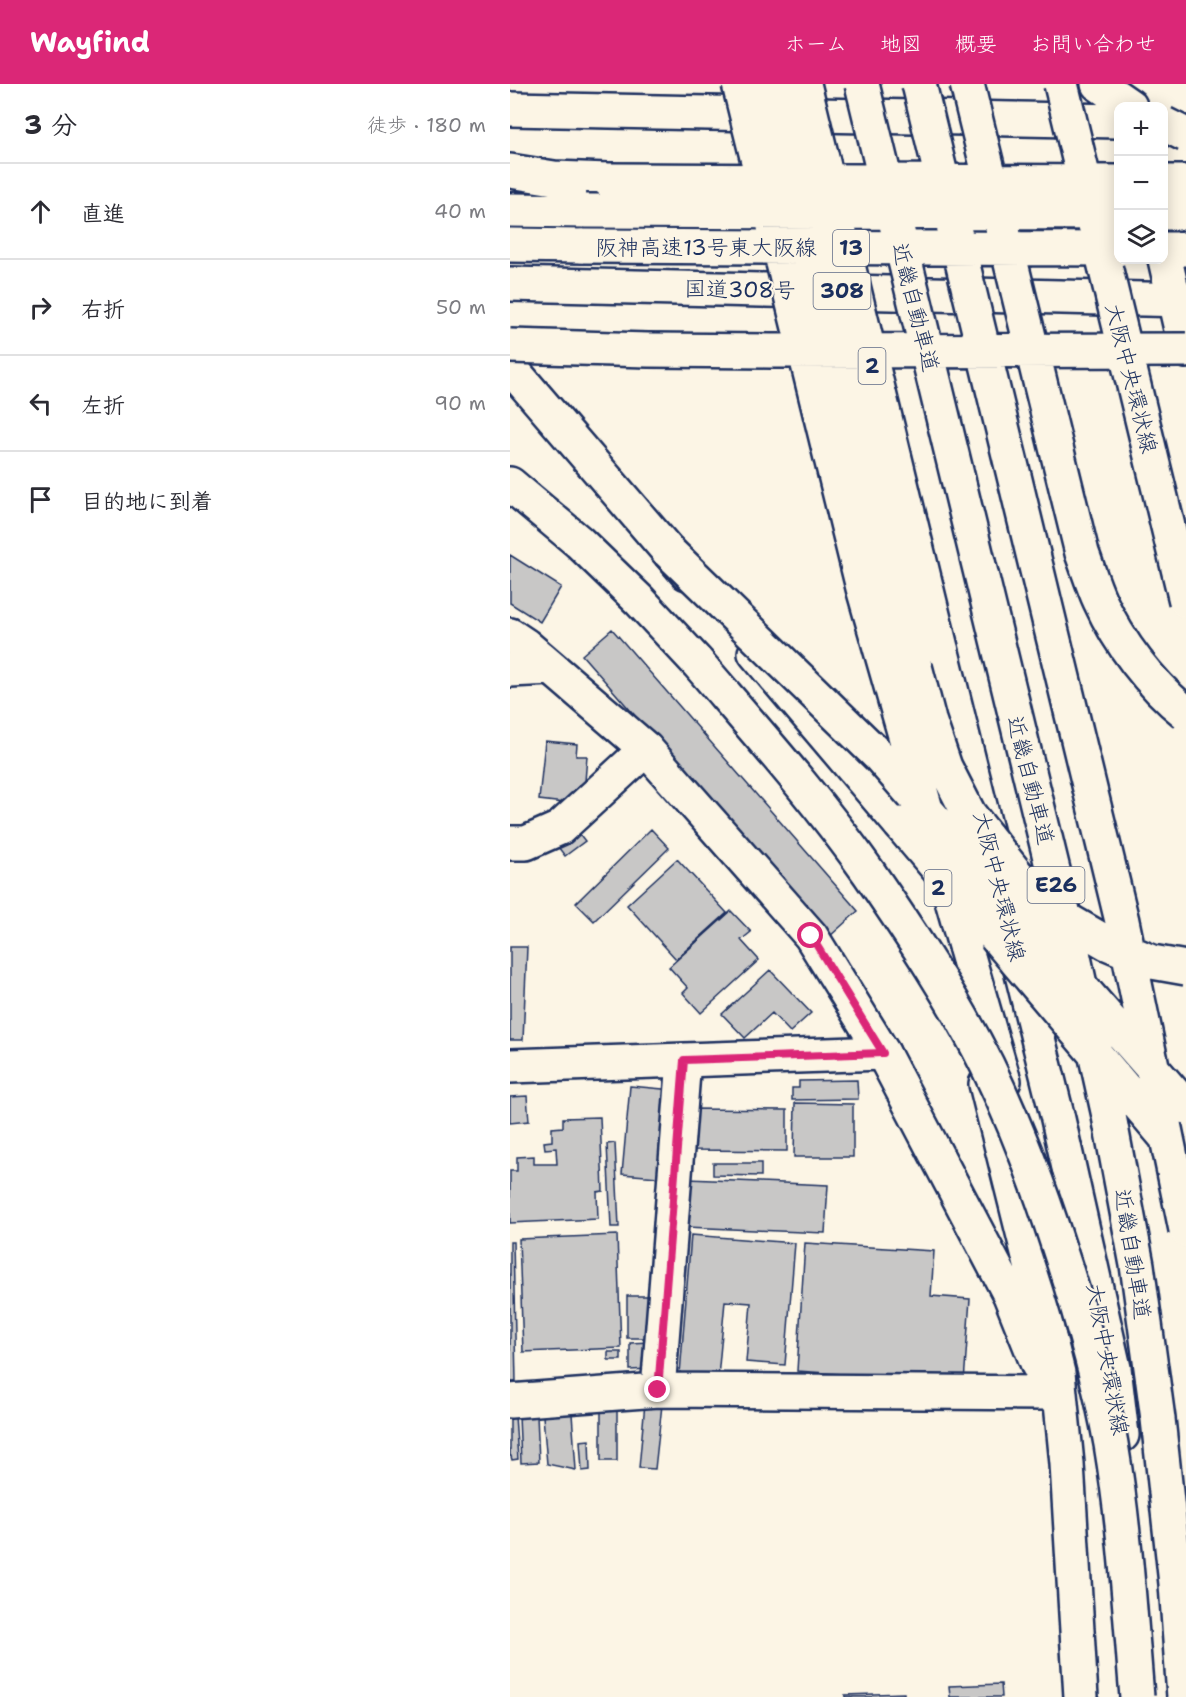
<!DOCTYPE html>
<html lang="ja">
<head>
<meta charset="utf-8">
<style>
	body { margin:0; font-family:"Shantell Sans","Klee One",sans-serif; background:#f2f2f3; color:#2b2b33 }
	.controls { position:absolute; right:18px; top:18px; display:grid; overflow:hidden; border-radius:12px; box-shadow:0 3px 15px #0003 }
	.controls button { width:54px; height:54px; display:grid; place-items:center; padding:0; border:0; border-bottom:2px solid #e1e1e2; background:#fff; color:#2b2b33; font:30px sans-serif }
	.stop { position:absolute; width:18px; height:18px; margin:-14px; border:4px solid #db2777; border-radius:50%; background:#fff }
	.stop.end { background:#db2777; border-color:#fff; box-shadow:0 2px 6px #0008 }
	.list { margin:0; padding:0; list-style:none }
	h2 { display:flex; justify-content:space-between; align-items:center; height:78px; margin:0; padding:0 24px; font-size:26px }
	h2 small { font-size:20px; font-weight:400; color:#7c7c81 }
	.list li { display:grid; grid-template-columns:39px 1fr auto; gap:18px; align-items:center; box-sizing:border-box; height:96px; padding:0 24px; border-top:2px solid #e1e1e2 }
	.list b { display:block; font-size:22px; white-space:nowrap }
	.list em { font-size:20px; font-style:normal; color:#7c7c81 }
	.icon { flex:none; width:33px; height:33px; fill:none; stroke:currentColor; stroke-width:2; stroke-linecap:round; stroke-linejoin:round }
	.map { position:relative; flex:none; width:676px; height:1613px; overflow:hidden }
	header { display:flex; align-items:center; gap:36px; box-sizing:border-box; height:84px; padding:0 30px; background:#db2777; color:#fff }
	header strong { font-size:28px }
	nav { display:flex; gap:33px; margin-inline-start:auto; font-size:21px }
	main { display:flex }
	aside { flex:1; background:#fff }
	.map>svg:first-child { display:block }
	.building { fill:#c8c7c6; stroke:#1b2f5e; stroke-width:1.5 }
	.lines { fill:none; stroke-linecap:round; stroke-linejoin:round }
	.minor-casing { stroke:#1b2f5e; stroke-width:38 }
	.major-casing { stroke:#1b2f5e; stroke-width:38 }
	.highway-casing { stroke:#1b2f5e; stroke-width:38 }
	.minor { stroke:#fcf5e5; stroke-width:33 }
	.major { stroke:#fcf5e5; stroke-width:33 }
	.highway { stroke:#fcf5e5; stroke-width:33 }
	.major-bridge-casing { stroke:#1b2f5e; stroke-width:38; stroke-linecap:butt }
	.highway-bridge-casing { stroke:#1b2f5e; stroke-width:38; stroke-linecap:butt }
	.major-bridge { stroke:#fcf5e5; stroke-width:33 }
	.highway-bridge { stroke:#fcf5e5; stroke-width:33 }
	.route { stroke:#db2777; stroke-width:8 }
	.labels { text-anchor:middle; stroke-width:4.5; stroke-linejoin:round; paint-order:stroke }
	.shield { fill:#fcf5e5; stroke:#5e6a86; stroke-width:1.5 }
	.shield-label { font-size:21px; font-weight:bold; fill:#1b2f5e }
	.street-label { font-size:22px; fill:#1b2f5e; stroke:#fcf5e5 }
</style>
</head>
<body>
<header>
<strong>Wayfind</strong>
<nav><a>ホーム</a><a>地図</a><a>概要</a><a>お問い合わせ</a></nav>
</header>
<main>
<aside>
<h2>3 分<small>徒歩 · 180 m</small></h2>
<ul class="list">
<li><svg class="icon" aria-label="ahead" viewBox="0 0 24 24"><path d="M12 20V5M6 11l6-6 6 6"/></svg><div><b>直進</b></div><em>40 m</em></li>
<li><svg class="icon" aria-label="right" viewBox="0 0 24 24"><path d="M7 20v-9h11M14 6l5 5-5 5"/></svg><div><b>右折</b></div><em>50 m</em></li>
<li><svg class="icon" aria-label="left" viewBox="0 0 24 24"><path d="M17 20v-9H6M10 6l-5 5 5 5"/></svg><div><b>左折</b></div><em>90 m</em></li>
<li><svg class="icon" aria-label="arrive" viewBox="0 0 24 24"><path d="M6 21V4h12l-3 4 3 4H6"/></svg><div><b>目的地に到着</b></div></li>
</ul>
</aside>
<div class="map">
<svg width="676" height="1613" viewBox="0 0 676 1613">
	<rect width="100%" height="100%" fill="#fcf5e5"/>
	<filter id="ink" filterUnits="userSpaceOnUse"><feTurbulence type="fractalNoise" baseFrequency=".0167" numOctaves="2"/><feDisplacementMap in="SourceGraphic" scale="12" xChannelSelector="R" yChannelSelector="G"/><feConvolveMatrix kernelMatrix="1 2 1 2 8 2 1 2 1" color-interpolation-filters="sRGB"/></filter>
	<g filter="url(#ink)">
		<path class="building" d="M0,471l51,32 -21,35 -30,-19z
			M102,545l246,282 -29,26 -247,-282z
			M35,657l32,3 -1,12h11l-3,38 -11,10 -34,-4z
			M141,745l18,19 -75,73 -18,-18z
			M68,748l7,9 -20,15 -7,-9z
			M167,775l50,54 -51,46 -49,-54z
			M221,827l20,21 -10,8 18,20 -58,53 -18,-20 5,-5 -19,-21z
			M0,863h17l-4,93h-13z
			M260,886l41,43 -21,19 -18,-19 -27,25 -23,-24z
			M347,996l1,19 -66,1v-12h7v-7z
			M120,1002l33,3 14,9 -7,80 -48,-4z
			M17,1012l2,25 -19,2v-26z
			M285,1019l58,1v53h-59z
			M181,1025l96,1v41l-96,-1z
			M90,1033l3,74 -6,1 1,27 -88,4v-52h7v-14l17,-1v8h23l-1,-16 -11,1 -1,-7 8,-1v-13l11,-1v-9z
			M105,1059l4,84h-8l-4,-83z
			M203,1079h48v13l-48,-1z
			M178,1095l140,6 -3,48 -139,-6z
			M107,1151l4,113 -98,4 -4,-113z
			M181,1151l104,8 -10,122 -39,-3 5,-59 -26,-2 -7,76 -38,-3z
			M0,1158h3l3,140h-6z
			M295,1159l129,8 -3,45 39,3 -6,83 -167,-11z
			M117,1212h23v42h-23z
			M140,1258v27l-20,1v-27z
			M98,1268h13v8h-13z
			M135,1319l17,2 -7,64 -16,-1z
			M91,1324h16v53h-16z
			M62,1330l4,56 -29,-6 -4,-48z
			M27,1331l2,47 -18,1 -2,-47z
			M5,1332l3,43 -6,1 -1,-4h-1v-39z
			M79,1356l1,30 -8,1 -2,-30z
			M491,1600l1,13h-52l-1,-11z
			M394,1609v4h-59v-2z"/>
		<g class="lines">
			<defs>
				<path id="minor" d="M0,586l41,-2
					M0,759h16l34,-15 86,-79
					M0,982l373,-13
					M148,1306l26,-330
					M0,1317l148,-11 391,3"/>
				<path id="major" d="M654,171l22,96
					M0,551l15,10 121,104 165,187 72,117 127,242 28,70
					M431,564l47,190
					M508,874l40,161 56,249 8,67
					M476,1000l72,289 9,91 14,233"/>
				<path id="highway" d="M588,0l32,22
					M0,25l608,12
					M0,87l44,7 54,2
					M654,98h22
					M0,126l76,1
					M654,129h22
					M0,161l73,1
					M654,165h22
					M0,200l676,16
					M0,283l177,206
					M0,400l69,58 61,59 57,61
					M245,569l145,171
					M455,862l39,135"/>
			</defs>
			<use href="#minor" class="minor-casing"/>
			<use href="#major" class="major-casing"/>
			<use href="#highway" class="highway-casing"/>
			<use href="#minor" class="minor"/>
			<use href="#major" class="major"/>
			<use href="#highway" class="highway"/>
			<defs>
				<path id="major-bridge" d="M294,0l137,564
					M551,0l125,517"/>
				<path id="highway-bridge" d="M229,0l124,504 102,358
					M262,0l140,571 17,65 16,47 24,47 56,71 37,32 45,26 45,19 34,6
					M352,0l209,860 38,172 28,149 21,154 18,165 8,113
					M409,0l203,837 64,309
					M457,0l115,469c6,16 11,33 18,48 19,42 50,83 86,112
					M654,40l22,11
					M98,96l510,2
					M76,127l532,2
					M73,162l535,3
					M0,262l138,4 123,1 415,-1
					M158,467l211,205 307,351
					M187,578c59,69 120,137 172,211 42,61 85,126 118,192 29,60 52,120 72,183 21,64 40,129 52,196 14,83 19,169 26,253
					M390,740l265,312"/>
			</defs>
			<use href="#major-bridge" class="major-bridge-casing"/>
			<use href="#highway-bridge" class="highway-bridge-casing"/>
			<use href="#major-bridge" class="major-bridge"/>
			<use href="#highway-bridge" class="highway-bridge"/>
		</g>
	</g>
	<g class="lines" filter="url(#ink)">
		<path class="route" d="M148,1306l26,-330 199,-7 -72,-117"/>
	</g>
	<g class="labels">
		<g class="shield">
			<rect x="323" y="146" width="36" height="36" rx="4.5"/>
			<rect x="303.5" y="189" width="57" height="36" rx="4.5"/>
			<rect x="348.5" y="264" width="27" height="36" rx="4.5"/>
			<rect x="517.5" y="783" width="57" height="36" rx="4.5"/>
			<rect x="414.5" y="786" width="27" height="36" rx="4.5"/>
		</g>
		<g class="shield-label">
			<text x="341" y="171">13</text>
			<text x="332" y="214">308</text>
			<text x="362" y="289">2</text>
			<text x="546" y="808">E26</text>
			<text x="428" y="811">2</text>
		</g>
		<g class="street-label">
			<text x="196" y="171">阪神高速13号東大阪線</text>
			<text transform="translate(230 205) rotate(1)" y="8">国道308号</text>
			<text transform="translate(406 223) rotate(76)" y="8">近畿自動車道</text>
			<text transform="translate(622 294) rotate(76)" y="8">大阪中央環状線</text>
			<text transform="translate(521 696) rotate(76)" y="8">近畿自動車道</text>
			<text transform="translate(490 802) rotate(76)" y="8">大阪中央環状線</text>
			<text transform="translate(623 1170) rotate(81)" y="8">近畿自動車道</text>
			<text transform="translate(598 1275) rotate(80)" y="8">大阪中央環状線</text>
		</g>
	</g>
</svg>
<div class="controls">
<button>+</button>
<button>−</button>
<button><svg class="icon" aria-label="layers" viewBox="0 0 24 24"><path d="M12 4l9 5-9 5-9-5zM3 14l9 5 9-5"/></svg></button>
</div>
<div class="stop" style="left:301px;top:852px"></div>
<div class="stop end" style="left:148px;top:1306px"></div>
</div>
</main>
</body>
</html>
